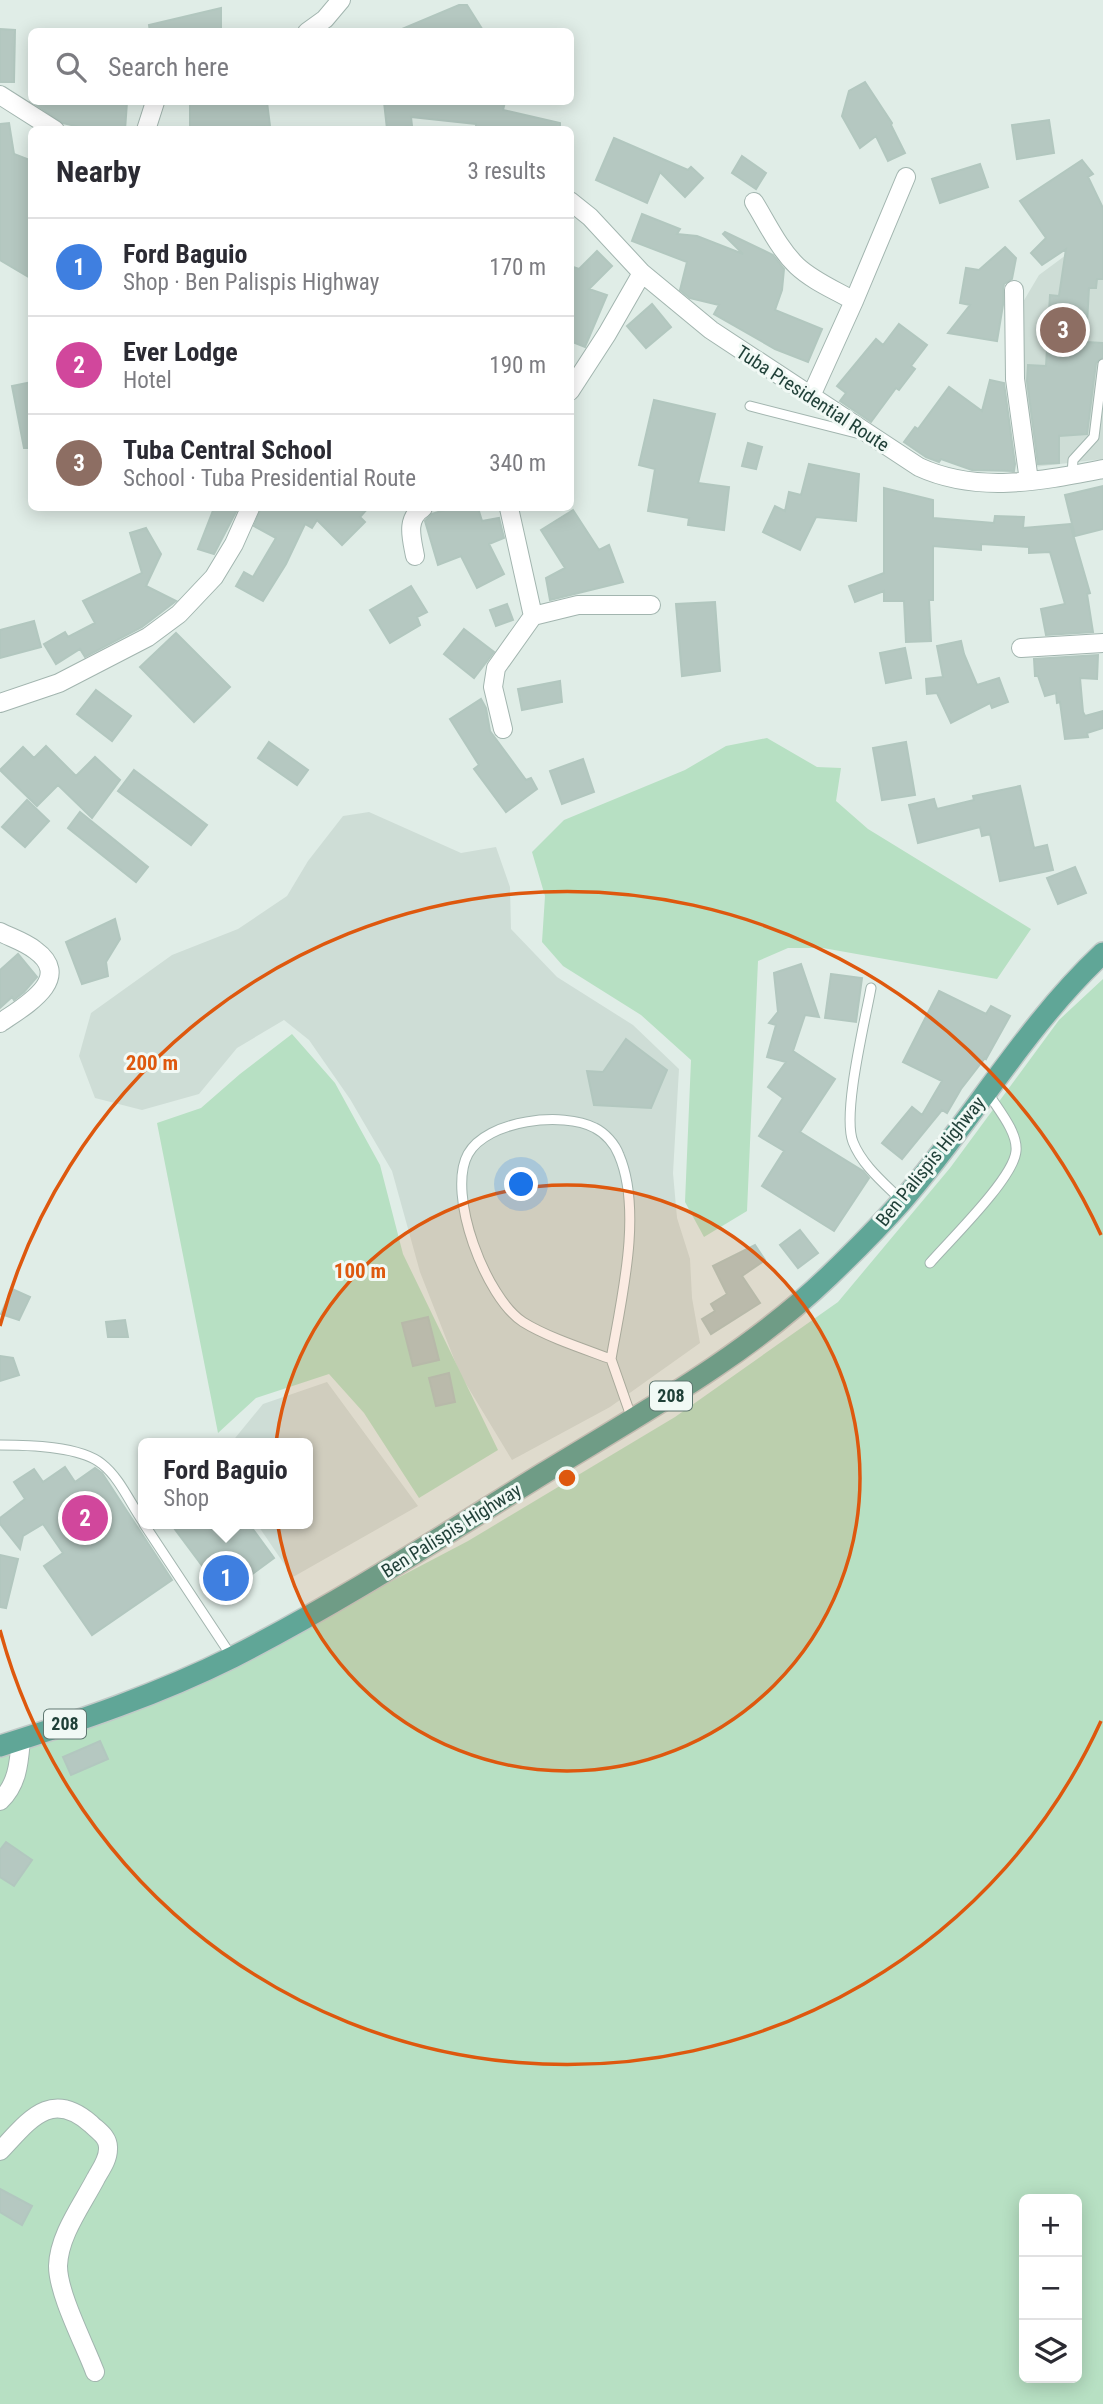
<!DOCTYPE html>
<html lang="en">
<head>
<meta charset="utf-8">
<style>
	body { margin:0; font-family:"Roboto Condensed",sans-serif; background:#f7f7f7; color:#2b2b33 }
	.controls { position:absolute; right:21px; bottom:21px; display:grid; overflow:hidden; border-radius:10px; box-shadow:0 4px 18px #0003 }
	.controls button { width:63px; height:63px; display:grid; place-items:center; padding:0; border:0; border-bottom:2px solid #e1e1e2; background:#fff; color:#2b2b33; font:35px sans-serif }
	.you { position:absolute; left:522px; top:1185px; width:24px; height:24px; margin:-18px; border:5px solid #fff; border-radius:50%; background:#1a73e8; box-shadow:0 0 0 10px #1a73e833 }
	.badge { display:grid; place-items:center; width:46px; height:46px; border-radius:50%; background:#8a513e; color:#fff; font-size:23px; font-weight:700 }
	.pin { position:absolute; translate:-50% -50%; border:4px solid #fff; box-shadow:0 2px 7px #0006 }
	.popup { position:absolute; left:138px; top:1438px; width:175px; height:91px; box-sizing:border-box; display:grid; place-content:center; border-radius:10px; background:#fff; filter:drop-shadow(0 2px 5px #0005); font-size:23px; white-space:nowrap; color:#7c7c81 }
	.popup b { font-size:26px; color:#2b2b33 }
	.popup::after { content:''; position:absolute; left:50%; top:100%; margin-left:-14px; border:14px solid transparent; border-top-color:#fff }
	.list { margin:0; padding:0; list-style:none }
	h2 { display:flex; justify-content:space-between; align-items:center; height:91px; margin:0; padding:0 28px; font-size:30px }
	h2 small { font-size:23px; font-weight:400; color:#7c7c81 }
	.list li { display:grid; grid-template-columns:46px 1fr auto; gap:21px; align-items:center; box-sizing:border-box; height:98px; padding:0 28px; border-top:2px solid #e1e1e2 }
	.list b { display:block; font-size:26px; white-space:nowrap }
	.list p { margin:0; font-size:23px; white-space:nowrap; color:#7c7c81 }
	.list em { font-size:23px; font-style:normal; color:#7c7c81 }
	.icon { flex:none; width:38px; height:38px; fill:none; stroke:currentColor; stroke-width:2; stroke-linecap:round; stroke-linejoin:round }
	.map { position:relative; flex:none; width:1103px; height:2404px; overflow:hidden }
	.search { position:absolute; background:#fff; box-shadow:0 4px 18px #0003; left:28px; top:28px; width:546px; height:77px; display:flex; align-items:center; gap:18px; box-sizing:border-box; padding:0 24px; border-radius:10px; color:#7c7c81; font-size:26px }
	.panel { position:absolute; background:#fff; box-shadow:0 4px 18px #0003; left:28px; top:126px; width:546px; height:385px; border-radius:10px }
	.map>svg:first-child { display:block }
	.built { fill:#ceddd6 }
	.green { fill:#b7e0c3; fill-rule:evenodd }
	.building { fill:#b5c8c1; stroke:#b2c7bf; stroke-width:2 }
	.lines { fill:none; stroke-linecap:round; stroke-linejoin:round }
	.service-casing { stroke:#a2b5af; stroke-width:11 }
	.minor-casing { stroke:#a2b5af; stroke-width:20 }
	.primary-casing { stroke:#c0c9c7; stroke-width:24 }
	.service { stroke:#fff; stroke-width:9 }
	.minor { stroke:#fff; stroke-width:18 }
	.primary { stroke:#60a697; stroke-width:21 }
	.ring { fill:none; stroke:#de580e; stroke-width:3.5 }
	.labels { text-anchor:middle; stroke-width:6; stroke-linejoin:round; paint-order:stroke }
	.shield { fill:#f1f9f5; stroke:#5e7770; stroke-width:2 }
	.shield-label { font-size:18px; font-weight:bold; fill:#1f3f37 }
	.street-label { font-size:19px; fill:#1f3f37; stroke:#f1f9f5 }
	.centre { fill:#de580e; stroke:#f1f9f5; stroke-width:3.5 }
	.ring-label { font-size:21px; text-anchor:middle; font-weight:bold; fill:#de580e; stroke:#f1f9f5; stroke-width:6; stroke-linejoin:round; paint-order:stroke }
</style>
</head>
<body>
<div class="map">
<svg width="1103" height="2404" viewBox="0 0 1103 2404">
	<rect width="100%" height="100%" fill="#e0ede7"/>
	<path class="built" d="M1103,237v222l-69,8 -11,-109v-56l16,-27 27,-20z
		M369,812l92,41 35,-6 14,40 1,42 46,48 76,48 46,44 -6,104 4,45 13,41 2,39 8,45 -90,64 -98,53 -52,-86 -40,-102 -28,-101 -42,-72 -41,-59 -25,-20 -47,28 -38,46 -57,16 -47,-12 -16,-42 12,-43 81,-58 66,-26 49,-33 21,-35 35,-45z
		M327,1382l91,124 -125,71 -36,-53h51v-81h-77l32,-39z"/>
	<path class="green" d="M767,738l50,29 24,1 -5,33 32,28 163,100 -34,50 -174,-31h-35l-30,13 -11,250 -43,26 -19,-35 6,-142 -50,-45 -78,-49 -21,-24 3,-46 -13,-44 32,-32 121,-50 41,-24z
		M1103,979v1425h-1103v-651l245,-100 124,-60 99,-52 207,-124 163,-115 112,-134 109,-148zM1024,2199h53v179h-53z
		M292,1034l43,49 45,82 23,89 95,196 -79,48 -55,-85 -35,-39 -73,24 -38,35 -61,-310 44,-15 39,-34z"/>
	<path class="building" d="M459,5h8l17,27h-89z
		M221,8v24h-71l-1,-7z
		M0,29l15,1 -1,52h-14z
		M865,82l27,41 -1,2 14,28 -17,8 -12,-25 -16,12 -18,-32 7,-25z
		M32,102h95l-2,28h-33l-29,-7z
		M190,102h77l3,24 -80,4z
		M384,102h121l-2,8 57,13v7h-84v-6l-65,-7 1,9 -25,3z
		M1049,120l5,33 -37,6 -5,-34z
		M9,123l5,31 18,7v118l-32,-19v-136z
		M614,138l74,32 3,-3 12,11 -18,19 -25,-25 -13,31 -51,-23z
		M742,156l24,17 -10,16 -24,-16z
		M1082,160l11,14 -5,3 15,31v71h-6l-1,9h-7l-3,54 17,1v14l-7,6 -9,71 -28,2v27l-21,1 -11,-83 1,-16 18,1 4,-71 9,1 7,-47 -24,16 -11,-12 15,-15 -26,-37z
		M980,164l8,23 -48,16 -8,-24z
		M642,214l38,15 -3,5 20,2 46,18 -20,-20 2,-2 48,23 11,14 -2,21 -7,20 47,19 -14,33 -33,-13 -61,-35 5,-9 -29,-7 -10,-8 7,-28 -55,-21z
		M1005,247l11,11 -4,21 -8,5 -1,5v16l-6,36 -49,-8 22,-28 -10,-2 6,-35 13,2z
		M597,251l15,15 -23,23 18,6 -22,52 -15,-6v-75l9,3z
		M652,304l19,23 -25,21 -19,-22z
		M899,324l28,21 -16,21 4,3 -16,21 -3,-2 -25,34 -31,-21 6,-8 -9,-7 39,-47 7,6z
		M990,380l14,3 11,81 -1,7 -42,-1 -31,-11 -2,3 -13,-5 -22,-15 11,-15 3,2 31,-42 33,24z
		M32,382v66h-8l-12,-62z
		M654,400l61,14 -17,69 31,4 -5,43 -36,-5 1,-7 -41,-7 7,-42 -16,-4z
		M748,443l14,4 -6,22 -14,-3z
		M809,464l50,10 -3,47 -40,-4 -16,33 -37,-18 12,-26 10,5 4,-19 12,3z
		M1103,486v43l-28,7 -10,-41z
		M884,488l49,12v18l61,5 1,-7 29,1 -1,11 47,-4 20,69 -3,1 6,38 -47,3 -5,-26 24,-5 -15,-52 -21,1v-6l-48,-3v6l-48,-4v54h-4l2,41 -25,1 -2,-41h-20v-10l-29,11 -6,-16 35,-13z
		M214,508h24l-24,46 -16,-5z
		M261,508h107l-8,9 5,5 -23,23 -25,-25 -5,8 -7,-4 -19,40 -23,37 -27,-15 8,-14 9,5 23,-39 -22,-12z
		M451,508h27l4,13 17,-3 5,20 -15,6 15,30 -27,14 -16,-32 -23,9 -13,-44 7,-7z
		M573,510l26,40 10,-5 14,37 -73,18 -4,-22 19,-10 -24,-38z
		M146,528l15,26 -15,32 30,15 -34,26 -57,30 -5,-8 -24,15 -12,-20 21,-12 3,5 27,-14 -12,-22 59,-28 -12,-40z
		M411,586l16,26 -10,5 3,8 -30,18 -20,-33z
		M715,602l5,69 -38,5 -6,-72z
		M507,604l6,16 -17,6 -6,-16z
		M34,621l7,26 -41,11v-28z
		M464,629l30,23 -20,26 -30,-24z
		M176,633l54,54 -36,35 -54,-55z
		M961,641l3,13 13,31 22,-7 9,24 -16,6 -2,-5 -39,20 -14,-30 -10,1 -1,-15 17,-2 -6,-31z
		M905,648l6,30 -25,5 -6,-30z
		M1098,655l-1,24 -17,-1 3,34 2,4 18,-5v17l-16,5 1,4 -23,2 -5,-37 -3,1 -1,-10 -11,3 -7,-20h-3l-1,-17z
		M560,681l2,21 -40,8 -4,-21z
		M96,690l35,26 -19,25 -35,-27z
		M481,699l5,9 4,23 36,49 5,-2 6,11 -31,23 -32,-43 5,-4 -29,-46z
		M269,742l39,28 -11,15 -39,-27z
		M906,742l9,53 -33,5 -9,-52z
		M46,746l30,30 19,-19 25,23 -28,38 -34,-33 -21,21 -37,-36 23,-23 11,11z
		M583,759l11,33 -32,12 -12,-33z
		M134,770l73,55 -16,20 -73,-54z
		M1020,786l14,62 13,-3 6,25 -53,11 -10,-47 -8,2 -2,-9 -62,16 -9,-38 25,-6 3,10 37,-9 -1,-4z
		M27,800l22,21 -24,26 -23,-20z
		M80,812l68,55 -12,15 -68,-54z
		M1075,867l11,26 -28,11 -11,-26z
		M115,919l5,20 -14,23 2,14 -26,8 -16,-42z
		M18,954l19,23 -13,15 -10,8 -2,-3 -12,11v-38z
		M801,964l18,53 -14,-2 -12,36 42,28 -35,53 63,39 6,7 -35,53 -72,-45 22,-35 -25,-15 24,-38 -15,-11 18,-25 -19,-5 9,-32 -7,-2 9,-11 -4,-39z
		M831,974l31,4 -6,44 -31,-4z
		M939,991l47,23 5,-8 19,10 -24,43 -1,-1 -24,31 -14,24 -5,-3 -40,49 -20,-16 30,-36 10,8 20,-34 -39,-19z
		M626,1039l41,31 -16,38 -57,-3 -7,-34 16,1z
		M800,1230l18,23 -20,15 -18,-23z
		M755,1245l10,15 -23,16 18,27 -49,31 -9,-15 13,-8 -4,-7 16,-10 -14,-28z
		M12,1289l18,8 -11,23 -18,-6z
		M428,1317l11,43 -26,6 -11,-43z
		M125,1320l3,17h-20l-2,-15z
		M0,1356l13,2 6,17 -19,6z
		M449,1373l6,29 -19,4 -7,-28z
		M65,1467l10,15 20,-14 7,5 70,107 -80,55 -48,-69 19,-13 -20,-29 -20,12 -3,13 -20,-25v-6l25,-19 -11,-17 20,-13 9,13z
		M171,1524h78l25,34 -50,37z
		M0,1555l18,4 -12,49 -6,-1z
		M100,1741l8,18 -37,16 -8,-18z
		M6,1842l26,18 -18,26 -14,-9v-27z
		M0,2189l32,17 -10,19 -22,-13z"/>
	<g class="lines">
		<defs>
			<path id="service" d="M750,406l110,28
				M1072,475l1,-15 21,-23 9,-73
				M871,988c-6,33 -29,126 -18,154 9,23 31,41 48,58
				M930,1263c19,-22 84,-85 86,-112 2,-19 -19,-43 -28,-58
				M611,1359c10,-58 32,-148 8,-204 -4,-11 -14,-22 -24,-27 -32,-17 -108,-8 -127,26 -22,40 18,144 55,168 24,15 61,27 88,37l21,60
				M0,1445c28,0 80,1 102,19 18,14 29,41 42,59
				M144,1524l88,133"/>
			<path id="minor" d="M307,32l18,-13 16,-19
				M0,95l55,35
				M146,130l9,-28
				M570,201l20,16 52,56 69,57 208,137c59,27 122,14 184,2
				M754,202c13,21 25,47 43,64 16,15 38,24 57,35
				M1014,290l1,89 14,102
				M570,391l37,-57 35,-61
				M811,396l43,-95 52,-124
				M415,556c-3,-17 -10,-37 8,-48
				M533,616l45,-11h73
				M1021,648l82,-5
				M0,703l59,-20 89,-46 31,-23 35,-37 20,-33 16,-36
				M503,729l-10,-42 3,-19 37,-52 -24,-108
				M0,932c12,6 25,10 35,18 40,29 -12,57 -35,73
				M0,1801c18,-17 19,-39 21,-62
				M0,2151c28,-29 50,-63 91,-27 7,7 18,13 17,25 0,11 -7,20 -12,29 -14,27 -37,57 -38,88 0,28 27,79 37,106"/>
			<path id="primary" d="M0,1746c79,-25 159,-52 233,-89 108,-55 209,-121 311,-184 98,-60 202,-117 285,-197 25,-24 50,-49 73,-75 70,-80 123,-175 201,-248"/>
		</defs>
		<use href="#service" class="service-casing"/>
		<use href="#minor" class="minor-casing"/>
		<use href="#primary" class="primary-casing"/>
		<use href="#service" class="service"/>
		<use href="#minor" class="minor"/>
		<use href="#primary" class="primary"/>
	</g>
	<circle cx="567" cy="1478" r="293" fill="#de580e" fill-opacity=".12"/>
	<g class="ring">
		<circle cx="567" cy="1478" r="293"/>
		<path d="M1101 1721A587 587 0 0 1 0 1630M0 1326A587 587 0 0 1 1101 1235"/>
	</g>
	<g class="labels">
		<g class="shield">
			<rect x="650" y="1381.5" width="42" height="29" rx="5"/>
			<rect x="44" y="1709.5" width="42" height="29" rx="5"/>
		</g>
		<g class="shield-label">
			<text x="671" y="1402">208</text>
			<text x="65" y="1730">208</text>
		</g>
		<g class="street-label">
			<text transform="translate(813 398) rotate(33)" y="7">Tuba Presidential Route</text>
			<text transform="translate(930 1161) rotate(-51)" y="7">Ben Palispis Highway</text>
			<text transform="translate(451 1530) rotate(-32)" y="7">Ben Palispis Highway</text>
		</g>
	</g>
	<circle cx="567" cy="1478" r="10" class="centre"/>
	<g class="ring-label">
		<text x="152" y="1070">200 m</text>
		<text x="360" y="1278">100 m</text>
	</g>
</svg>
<div class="controls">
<button>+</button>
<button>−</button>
<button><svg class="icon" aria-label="layers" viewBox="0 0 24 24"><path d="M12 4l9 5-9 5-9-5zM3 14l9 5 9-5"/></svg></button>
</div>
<div class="you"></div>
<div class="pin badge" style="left:226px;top:1578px;background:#3f7fe0">1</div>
<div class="popup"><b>Ford Baguio</b>Shop</div>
<div class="pin badge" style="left:85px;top:1518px;background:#d1479c">2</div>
<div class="pin badge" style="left:1063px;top:330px;background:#8d6e63">3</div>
<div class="search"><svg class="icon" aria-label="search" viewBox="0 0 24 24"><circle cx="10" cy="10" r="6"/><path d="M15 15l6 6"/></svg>Search here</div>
<section class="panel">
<h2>Nearby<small>3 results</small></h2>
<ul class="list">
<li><span class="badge" style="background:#3f7fe0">1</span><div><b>Ford Baguio</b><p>Shop · Ben Palispis Highway</p></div><em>170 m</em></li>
<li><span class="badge" style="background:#d1479c">2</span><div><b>Ever Lodge</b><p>Hotel</p></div><em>190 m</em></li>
<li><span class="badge" style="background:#8d6e63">3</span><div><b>Tuba Central School</b><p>School · Tuba Presidential Route</p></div><em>340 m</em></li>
</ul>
</section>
</div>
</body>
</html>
